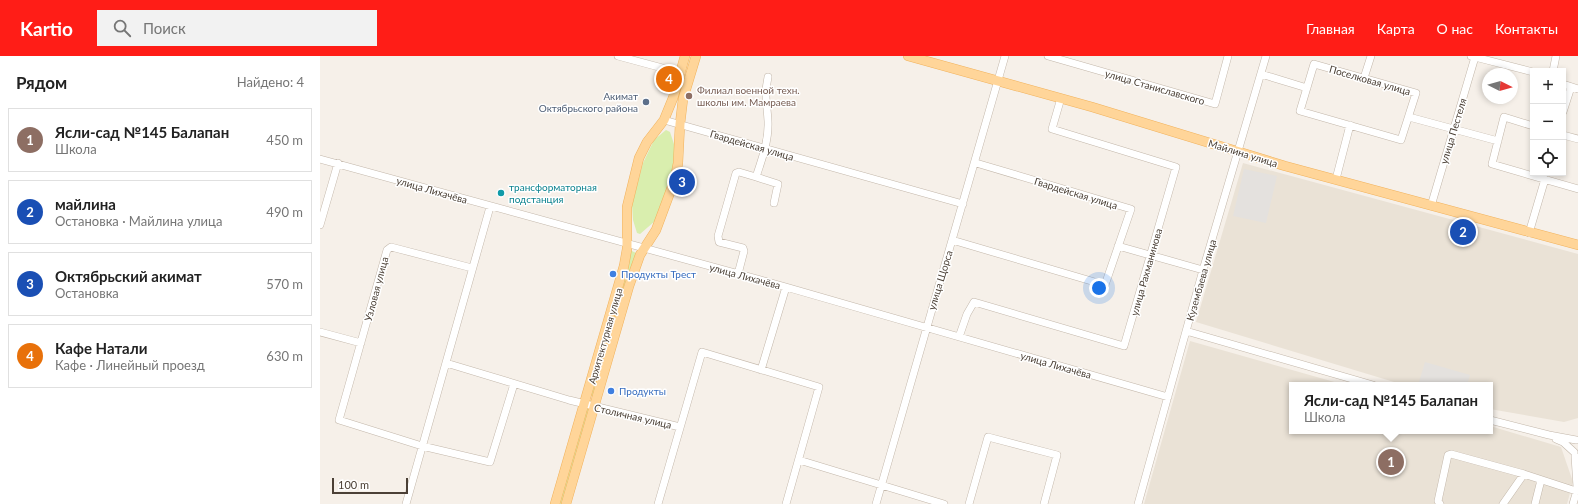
<!DOCTYPE html>
<html lang="ru">
<head>
<meta charset="utf-8">
<style>
	body { margin:0; font-family:Lato,sans-serif; background:#f2f2f2; color:#222 }
	.controls { position:absolute; right:12px; top:12px; display:grid; overflow:hidden; border-radius:0px; box-shadow:0 2px 6px #0003 }
	.controls button { width:36px; height:36px; display:grid; place-items:center; padding:0; border:0; border-bottom:1px solid #e0e0e0; background:#fff; color:#222; font:20px sans-serif }
	.compass { position:absolute; left:1162px; top:12px; width:36px; height:36px; border-radius:50%; background:#fff; box-shadow:0 2px 6px #0003; rotate:95deg }
	.scale { position:absolute; left:12px; bottom:10px; width:76px; box-sizing:border-box; padding-left:4px; border:2px solid #4b4036; border-top:0; font-size:11px; line-height:14px; white-space:nowrap; color:#4b4036; -webkit-text-stroke:3px #fff; paint-order:stroke }
	.you { position:absolute; left:779px; top:232px; width:14px; height:14px; margin:-10px; border:3px solid #fff; border-radius:50%; background:#1a73e8; box-shadow:0 0 0 6px #1a73e833 }
	.badge { display:grid; place-items:center; width:26px; height:26px; border-radius:50%; background:#ff1d17; color:#fff; font-size:13px; font-weight:700 }
	.pin { position:absolute; translate:-50% -50%; border:2px solid #fff; box-shadow:0 1px 4px #0006 }
	.popup { position:absolute; left:969px; top:326px; width:204px; height:52px; box-sizing:border-box; display:grid; place-content:center; border-radius:0px; background:#fff; filter:drop-shadow(0 1px 3px #0005); font-size:13px; white-space:nowrap; color:#767676 }
	.popup b { font-size:15px; color:#222 }
	.popup::after { content:''; position:absolute; left:50%; top:100%; margin-left:-8px; border:8px solid transparent; border-top-color:#fff }
	.list { margin:0; padding:0; list-style:none }
	h2 { display:flex; justify-content:space-between; align-items:center; height:52px; margin:0; padding:0 16px; font-size:17px }
	h2 small { font-size:13px; font-weight:400; color:#767676 }
	.list li { display:grid; grid-template-columns:26px 1fr auto; gap:12px; align-items:center; box-sizing:border-box; height:64px; margin:0 8px 8px; padding:0 8px; border:1px solid #e0e0e0; border-radius:0px }
	.list b { display:block; font-size:15px; white-space:nowrap }
	.list p { margin:0; font-size:13px; white-space:nowrap; color:#767676 }
	.list em { font-size:13px; font-style:normal; color:#767676 }
	.icon { flex:none; width:22px; height:22px; fill:none; stroke:currentColor; stroke-width:2; stroke-linecap:round; stroke-linejoin:round }
	.map { position:relative; flex:none; width:1258px; height:448px; overflow:hidden }
	header { display:flex; align-items:center; gap:24px; box-sizing:border-box; height:56px; padding:0 20px; background:#ff1d17; color:#fff }
	header strong { font-size:19px }
	nav { display:flex; gap:22px; margin-inline-start:auto; font-size:14px }
	.search { width:280px; height:36px; background:#f2f2f2; display:flex; align-items:center; gap:10px; box-sizing:border-box; padding:0 14px; border-radius:0px; color:#767676; font-size:15px }
	main { display:flex }
	aside { flex:1; background:#fff }
	.map>svg:first-child { display:block }
	.residential { fill:#eae2d6 }
	.green { fill:#d9eeae }
	.parking { fill:#e4e1de }
	.lines { fill:none; stroke-linecap:round; stroke-linejoin:round }
	.minor-casing { stroke:#c3b7aa; stroke-width:8 }
	.major-casing { stroke:#f1b25c; stroke-width:10 }
	.minor { stroke:#fff; stroke-width:7 }
	.major { stroke:#ffd599; stroke-width:9 }
	.education-dot { fill:#8d6e63; stroke:#fff; stroke-width:1.5 }
	.service-dot { fill:#5c6f8a; stroke:#fff; stroke-width:1.5 }
	.culture-dot { fill:#0f9aa8; stroke:#fff; stroke-width:1.5 }
	.shop-dot { fill:#3f7fe0; stroke:#fff; stroke-width:1.5 }
	.labels { text-anchor:middle; stroke-width:3; stroke-linejoin:round; paint-order:stroke }
	.street-label { font-size:10px; fill:#4b4036; stroke:#fff }
	.education-label { font-size:10px; fill:#785e54; stroke:#fff; text-anchor:start }
	.service-label { font-size:10px; fill:#4e5e75; stroke:#fff; text-anchor:end }
	.culture-label { font-size:10px; fill:#0d838f; stroke:#fff; text-anchor:start }
	.shop-label { font-size:10px; fill:#366cbe; stroke:#fff; text-anchor:start }
</style>
</head>
<body>
<header>
<strong>Kartio</strong>
<div class="search"><svg class="icon" aria-label="search" viewBox="0 0 24 24"><circle cx="10" cy="10" r="6"/><path d="M15 15l6 6"/></svg>Поиск</div>
<nav><a>Главная</a><a>Карта</a><a>О нас</a><a>Контакты</a></nav>
</header>
<main>
<aside>
<h2>Рядом<small>Найдено: 4</small></h2>
<ul class="list">
<li><span class="badge" style="background:#8d6e63">1</span><div><b>Ясли-сад №145 Балапан</b><p>Школа</p></div><em>450 m</em></li>
<li><span class="badge" style="background:#1a4fb4">2</span><div><b>майлина</b><p>Остановка · Майлина улица</p></div><em>490 m</em></li>
<li><span class="badge" style="background:#1a4fb4">3</span><div><b>Октябрьский акимат</b><p>Остановка</p></div><em>570 m</em></li>
<li><span class="badge" style="background:#e8710a">4</span><div><b>Кафе Натали</b><p>Кафе · Линейный проезд</p></div><em>630 m</em></li>
</ul>
</aside>
<div class="map">
<svg width="1258" height="448" viewBox="0 0 1258 448">
	<rect width="100%" height="100%" fill="#f6f0e9"/>
	<path class="residential" d="M923,107l335,91v164l-14,4 -74,-13v-24h-86l-208,-63z
		M870,285l155,44h-53v46h198v-5l71,21 12,35 -6,22h-423z"/>
	<path class="green" d="M346,74l4,2 5,15 -1,20 -6,24 -13,30 -15,13 -3,-1 -4,-13 -1,-15 11,-42 11,-23z
		M310,194l6,3 -42,144 -5,-2z
		M267,344l7,1 -30,103h-7z"/>
	<path class="parking" d="M924,113l33,7 -11,47 -33,-7z
		M1105,306l45,13 -3,10h-49z"/>
	<g class="lines">
		<defs>
			<path id="minor" d="M298,0l63,17
				M728,0l167,48 13,-48
				M1151,0l62,16
				M994,8l102,29 -15,47 -101,-29z
				M1233,15l3,-15
				M941,18l46,14
				M1044,22l7,-22
				M1243,28l15,5
				M1243,56l8,-25
				M1089,61l89,24
				M344,64l299,84
				M1213,70l-29,-9 -12,47 86,25
				M1243,79l15,4
				M0,103l466,128 382,110
				M436,121l22,7 -4,19
				M1016,123l14,-54
				M1111,150l44,-149
				M0,169l18,-62
				M1209,177l16,-54
				M632,184l153,45 26,-76 -155,-46
				M798,190l85,24
				M152,212l-81,-21 -4,3 -48,170 83,26 68,16 24,-78
				M418,218l6,-23 -1,-3 -24,-6 -1,-6 18,-63 3,-1 17,5c6,-18 13,-37 12,-56 -1,-18 -4,-25 0,-44
				M866,275l187,54
				M0,276l41,11
				M639,281l8,-23 7,-12 150,44 52,-179 -124,-38 9,-31
				M126,307l123,37 111,27
				M441,314l25,-83
				M1170,364l59,15 27,5
				M1236,383l7,3 11,10
				M1255,400l2,31
				M479,404l145,44
				M86,448l84,-297
				M338,448l44,-152 117,35 -33,117
				M556,448l129,-448
				M649,448l19,-67 69,18 -13,49
				M818,448l65,-234 63,-214
				M1120,448l-2,-3 10,-46 3,-1 73,20 52,17
				M1183,448l21,-30
				M1215,448l6,-24
				M1253,448l5,-17"/>
			<path id="major" d="M588,0l184,51 193,59 293,79
				M235,448l69,-238 3,-17v-42l12,-49 8,-16 17,-22 9,-22 12,-42
				M246,448l63,-218 11,-31 16,-25 19,-51 3,-16 2,-39 3,-25 13,-43"/>
		</defs>
		<use href="#minor" class="minor-casing"/>
		<use href="#major" class="major-casing"/>
		<use href="#minor" class="minor"/>
		<use href="#major" class="major"/>
	</g>
	<circle class="education-dot" cx="369" cy="40" r="4"/>
	<circle class="service-dot" cx="326" cy="46" r="4"/>
	<circle class="culture-dot" cx="181" cy="137" r="4"/>
	<g class="shop-dot">
		<circle cx="293" cy="218" r="4"/>
		<circle cx="291" cy="335" r="4"/>
	</g>
	<g class="labels">
		<g class="street-label">
			<text transform="translate(1050 24) rotate(16)" y="4">Поселковая улица</text>
			<text transform="translate(835 31) rotate(16)" y="4">улица Станиславского</text>
			<text transform="translate(1133 75) rotate(-73)" y="4">улица Пестеля</text>
			<text transform="translate(432 89) rotate(16)" y="4">Гвардейская улица</text>
			<text transform="translate(923 97) rotate(17)" y="4">Майлина улица</text>
			<text transform="translate(112 134) rotate(16)" y="4">улица Лихачёва</text>
			<text transform="translate(756 137) rotate(17)" y="4">Гвардейская улица</text>
			<text transform="translate(826 216) rotate(-74)" y="4">улица Рахманинова</text>
			<text transform="translate(425 220) rotate(15)" y="4">улица Лихачёва</text>
			<text transform="translate(620 224) rotate(-73)" y="4">улица Щорса</text>
			<text transform="translate(881 224) rotate(-74)" y="4">Кузембаева улица</text>
			<text transform="translate(56 233) rotate(-75)" y="4">Узловая улица</text>
			<text transform="translate(285 280) rotate(-74)" y="4">Архитектурная улица</text>
			<text transform="translate(736 309) rotate(16)" y="4">улица Лихачёва</text>
			<text transform="translate(313 360) rotate(13)" y="4">Столичная улица</text>
		</g>
		<g class="education-label">
			<text x="377" y="38">Филиал военной техн.<tspan x="377" dy="12">школы им. Мамраева</tspan></text>
		</g>
		<g class="service-label">
			<text x="318" y="44">Акимат<tspan x="318" dy="12">Октябрьского района</tspan></text>
		</g>
		<g class="culture-label">
			<text x="189" y="135">трансформаторная<tspan x="189" dy="12">подстанция</tspan></text>
		</g>
		<g class="shop-label">
			<text x="301" y="222">Продукты Трест</text>
			<text x="299" y="339">Продукты</text>
		</g>
	</g>
</svg>
<div class="controls">
<button>+</button>
<button>−</button>
<button><svg class="icon" aria-label="locate" viewBox="0 0 24 24"><circle cx="12" cy="12" r="6"/><path d="M12 2v4M12 18v4M2 12h4M18 12h4"/></svg></button>
</div>
<svg class="compass" viewBox="-18 -18 36 36"><path d="M0-13l5 13h-10z" fill="#e53935"/><path d="M0 13l5-13h-10z" fill="#767676"/></svg>
<div class="scale">100 m</div>
<div class="you"></div>
<div class="pin badge" style="left:1071px;top:406px;background:#8d6e63">1</div>
<div class="popup"><b>Ясли-сад №145 Балапан</b>Школа</div>
<div class="pin badge" style="left:1143px;top:176px;background:#1a4fb4">2</div>
<div class="pin badge" style="left:362px;top:126px;background:#1a4fb4">3</div>
<div class="pin badge" style="left:349px;top:23px;background:#e8710a">4</div>
</div>
</main>
</body>
</html>
